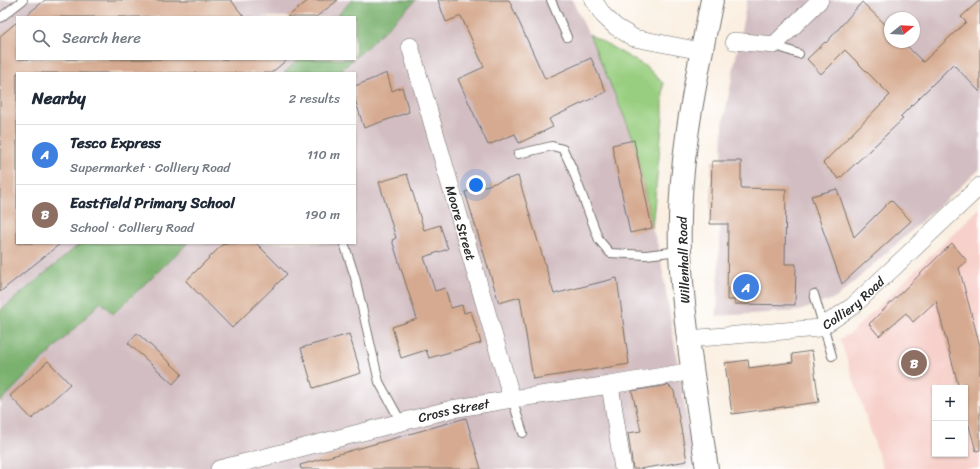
<!DOCTYPE html>
<html lang="en">
<head>
<meta charset="utf-8">
<style>
	body { margin:0; font-family:Sriracha,sans-serif; background:#f2f2f3; color:#1f2937 }
	.controls { position:absolute; right:12px; bottom:12px; display:grid; overflow:hidden; border-radius:0px; box-shadow:0 1px 3px #0004 }
	.controls button { width:36px; height:36px; display:grid; place-items:center; padding:0; border:0; border-bottom:1px solid #e0e1e3; background:#fff; color:#1f2937; font:20px sans-serif }
	.compass { position:absolute; left:884px; top:12px; width:36px; height:36px; border-radius:50%; background:#fff; box-shadow:0 1px 3px #0004; rotate:72deg }
	.you { position:absolute; left:476px; top:185px; width:14px; height:14px; margin:-10px; border:3px solid #fff; border-radius:50%; background:#1a73e8; box-shadow:0 0 0 6px #1a73e833 }
	.badge { display:grid; place-items:center; width:26px; height:26px; border-radius:50%; background:#d1495b; color:#fff; font-size:13px; font-weight:700 }
	.pin { position:absolute; translate:-50% -50%; border:2px solid #fff; box-shadow:0 1px 4px #0006 }
	.list { margin:0; padding:0; list-style:none }
	h2 { display:flex; justify-content:space-between; align-items:center; height:52px; margin:0; padding:0 16px; font-size:17px }
	h2 small { font-size:13px; font-weight:400; color:#747a83 }
	.list li { display:grid; grid-template-columns:26px 1fr auto; gap:12px; align-items:center; box-sizing:border-box; height:60px; padding:0 16px; border-top:1px solid #e0e1e3 }
	.list b { display:block; font-size:15px; white-space:nowrap }
	.list p { margin:0; font-size:13px; white-space:nowrap; color:#747a83 }
	.list em { font-size:13px; font-style:normal; color:#747a83 }
	.icon { flex:none; width:22px; height:22px; fill:none; stroke:currentColor; stroke-width:2; stroke-linecap:round; stroke-linejoin:round }
	.map { position:relative; flex:none; width:980px; height:469px; overflow:hidden }
	.search { position:absolute; background:#fff; box-shadow:0 1px 3px #0004; left:16px; top:16px; width:340px; height:44px; display:flex; align-items:center; gap:10px; box-sizing:border-box; padding:0 14px; border-radius:0px; color:#747a83; font-size:15px }
	.panel { position:absolute; background:#fff; box-shadow:0 1px 3px #0004; left:16px; top:72px; width:340px; height:172px; border-radius:0px }
	.map>svg:first-child { display:block }
	.built { fill:#f7d0cb; fill-rule:evenodd }
	.industrial { fill:#d2bec2; fill-rule:evenodd }
	.green { fill:#98ce7f; stroke:#627c55 }
	.forest { fill:#7ab16e; stroke:#526e4c }
	.building { fill:#d6aa90 }
	.lines { fill:none; stroke-linecap:round; stroke-linejoin:round }
	.service-casing { stroke:#73706b; stroke-width:10 }
	.minor-casing { stroke:#73706b; stroke-width:18 }
	.trunk-casing { stroke:#73706b; stroke-width:24 }
	.service { stroke:#fff; stroke-width:8 }
	.minor { stroke:#fff; stroke-width:17 }
	.trunk { stroke:#fff; stroke-width:22 }
	.labels { text-anchor:middle; stroke-width:3; stroke-linejoin:round; paint-order:stroke }
	.street-label { font-size:13px; fill:#2b2b2b; stroke:#fff }
</style>
</head>
<body>
<div class="map">
<svg width="980" height="469" viewBox="0 0 980 469">
	<rect width="100%" height="100%" fill="#fff"/>
	<filter id="ink" filterUnits="userSpaceOnUse"><feTurbulence type="fractalNoise" baseFrequency=".025" numOctaves="2"/><feDisplacementMap in="SourceGraphic" scale="8" xChannelSelector="R" yChannelSelector="G"/><feConvolveMatrix kernelMatrix="1 2 1 2 8 2 1 2 1" color-interpolation-filters="sRGB"/></filter>
	<filter id="wash" filterUnits="userSpaceOnUse"><feTurbulence type="fractalNoise" baseFrequency=".012" numOctaves="4" result="noise"/><feDisplacementMap in="SourceGraphic" scale="16" xChannelSelector="R" yChannelSelector="G"/><feGaussianBlur stdDeviation="0.9" result="paint"/><feColorMatrix in="noise" values="0 0 0 0 0 0 0 0 0 0 0 0 0 0 0 0 0 1.4 0 .05"/><feComposite in="paint" operator="in"/></filter>
	<g filter="url(#wash)">
		<rect width="100%" height="100%" fill="#faefe1"/>
		<path class="built" d="M980,208v261h-97l-43,-130 11,-6zM935,388h30v66h-30z"/>
		<path class="industrial" d="M0,0h352l-16,17h-319v42h281l-14,14h-267v170h64l-81,68z
			M416,0h156l28,58 34,82 18,88 7,21 36,220h-695v-68l101,-99 13,12 74,-71h167v-170h-16l14,-14h2v-1z
			M747,0h233v169l-144,129 -37,13 -82,5 6,-192zM890,18h24v24h-24z"/>
		<path class="green" d="M589,34l58,33 16,16v34l-11,111 -18,-88z"/>
		<path class="forest" d="M352,0h64l-61,58v-41h-19z
			M298,59h55l-14,14h-55z
			M81,243h107l-75,71 -12,-12 -101,100v-91z"/>
		<g id="blocks">
			<path class="building" d="M45,0h186l13,17h-220z
				M309,0h29l-22,17h-29z
				M438,0h71l36,79 46,-21 15,34 -57,27 4,8 -34,16 -4,-9 -27,11 -30,-66 26,-12 -23,-51 -15,6z
				M980,0v92l-27,-28 -53,53 3,2 -64,60 -16,-16 67,-68 -45,-45 -24,24 -14,-15 18,-17 1,1 36,-41 28,27v13h13l20,20 43,-40 -5,-5z
				M17,22v37h271l-17,14h-254v170h44l-61,49v-256z
				M387,73l5,18 10,-4 7,25 -45,16 -9,-29v-13z
				M634,140l18,88 -22,5 -18,-88z
				M712,161h29v27l45,1 -1,75h11l-1,41 -60,-1v-4h-8l1,-76h-18z
				M407,174l17,56 16,-5 8,24 -24,8 11,34 10,-3 6,20 11,-3 2,8 7,-2 10,32 -52,15 -3,-8 -25,8 -9,-31 25,-8 -25,-79 4,-2 -17,-56z
				M518,176l36,118 63,-16 12,86 -96,15 -13,-82 -21,6 -34,-111z
				M837,189l17,48 37,-37 20,21 -69,63 -31,-88z
				M224,243h32l31,31 -55,54 -46,-47z
				M952,243l15,18 -8,7 21,78v104l-4,1 -11,-40v-23h-6l-23,-87 -23,21 -7,-9 -27,23 -10,-12z
				M137,333l45,41 -9,10 -45,-41z
				M349,334l12,39 -48,15 -12,-40z
				M812,351l7,51 -87,12 -7,-51 23,-3 1,8 44,-6 -1,-8z
				M48,361l22,23 -38,35 -22,-23z
				M668,385l6,6 13,70 -47,8h-7l-5,-36 13,-2 -9,-40z
				M466,418l15,51h-180l-1,-4z"/>
		</g>
	</g>
	<g filter="url(#ink)">
		<use href="#blocks" fill-opacity="0" stroke="#73706b" stroke-width="1"/>
		<g class="lines">
			<defs>
				<path id="service" d="M551,0l16,37
					M0,18l23,-18
					M774,45l25,9
					M518,154l34,-8 11,3 9,19 27,72 11,13 36,2 33,-4
					M344,243l11,34 24,105 22,40
					M814,294l18,62
					M512,399l11,34"/>
				<g id="minor">
					<path d="M593,0l11,16 12,11 18,11 67,13"/>
					<path d="M734,41l40,4 46,-45"/>
					<path id="s1" d="M410,46l102,353"/>
					<path id="s2" d="M688,339l132,-11 33,-22 127,-120"/>
					<path d="M610,385l13,84"/>
					<path id="s3" d="M219,469l233,-60 60,-10 98,-14 83,-14"/>
				</g>
				<path id="trunk" d="M707,469c-7,-46 -14,-92 -20,-138 -3,-26 -6,-52 -7,-79 -3,-85 15,-169 32,-252"/>
			</defs>
			<use href="#service" class="service-casing"/>
			<use href="#minor" class="minor-casing"/>
			<use href="#trunk" class="trunk-casing"/>
			<use href="#service" class="service"/>
			<use href="#minor" class="minor"/>
			<use href="#trunk" class="trunk"/>
		</g>
	</g>
	<g class="labels">
		<g class="street-label">
			<text dy="5" stroke="none"><textPath href="#s1" startOffset="184">Moore Street</textPath></text>
			<text transform="translate(683 260) rotate(-92)" y="5">Willenhall Road</text>
			<text dy="5" stroke="none"><textPath href="#s2" startOffset="174">Colliery Road</textPath></text>
			<text dy="5" stroke="none"><textPath href="#s3" startOffset="242">Cross Street</textPath></text>
		</g>
	</g>
</svg>
<div class="controls">
<button>+</button>
<button>−</button>
</div>
<svg class="compass" viewBox="-18 -18 36 36"><path d="M0-13l5 13h-10z" fill="#e53935"/><path d="M0 13l5-13h-10z" fill="#747a83"/></svg>
<div class="you"></div>
<div class="pin badge" style="left:746px;top:287px;background:#3f7fe0">A</div>
<div class="pin badge" style="left:914px;top:363px;background:#8d6e63">B</div>
<div class="search"><svg class="icon" aria-label="search" viewBox="0 0 24 24"><circle cx="10" cy="10" r="6"/><path d="M15 15l6 6"/></svg>Search here</div>
<section class="panel">
<h2>Nearby<small>2 results</small></h2>
<ul class="list">
<li><span class="badge" style="background:#3f7fe0">A</span><div><b>Tesco Express</b><p>Supermarket · Colliery Road</p></div><em>110 m</em></li>
<li><span class="badge" style="background:#8d6e63">B</span><div><b>Eastfield Primary School</b><p>School · Colliery Road</p></div><em>190 m</em></li>
</ul>
</section>
</div>
</body>
</html>
